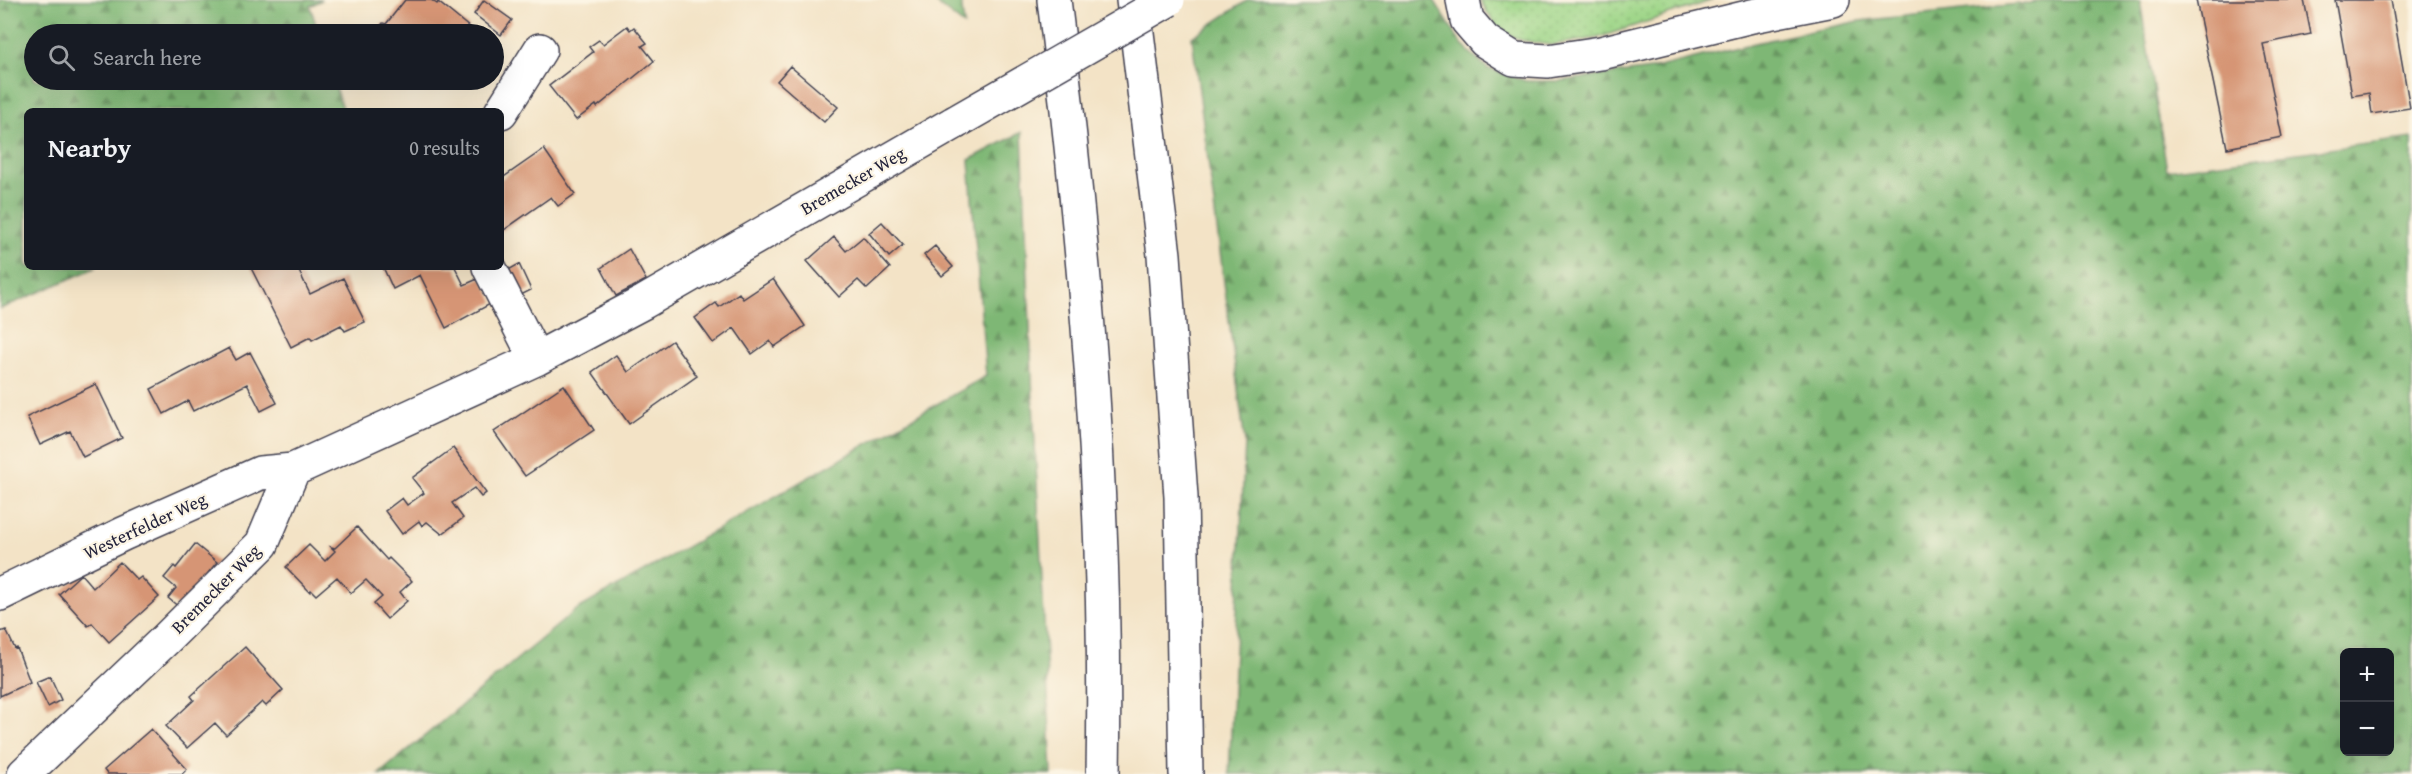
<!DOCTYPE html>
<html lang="en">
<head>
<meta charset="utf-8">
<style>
	body { margin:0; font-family:"Gentium Book Plus",serif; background:#242831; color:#f1f3f6 }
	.controls { position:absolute; right:18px; bottom:18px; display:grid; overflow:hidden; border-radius:9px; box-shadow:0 6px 24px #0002 }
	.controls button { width:54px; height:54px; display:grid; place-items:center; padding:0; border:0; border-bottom:2px solid #363941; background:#171b24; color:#f1f3f6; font:30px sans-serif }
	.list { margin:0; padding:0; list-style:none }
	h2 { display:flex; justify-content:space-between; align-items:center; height:78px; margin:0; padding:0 24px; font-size:26px }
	h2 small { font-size:20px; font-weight:400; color:#9ea1a6 }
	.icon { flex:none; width:33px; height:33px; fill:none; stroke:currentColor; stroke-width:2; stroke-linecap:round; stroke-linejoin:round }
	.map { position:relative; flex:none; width:2412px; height:774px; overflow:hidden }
	.search { position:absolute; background:#171b24; box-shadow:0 6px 24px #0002; left:24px; top:24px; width:480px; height:66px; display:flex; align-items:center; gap:15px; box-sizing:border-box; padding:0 21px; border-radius:33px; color:#9ea1a6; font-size:22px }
	.panel { position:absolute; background:#171b24; box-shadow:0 6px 24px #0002; left:24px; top:108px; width:480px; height:162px; border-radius:9px }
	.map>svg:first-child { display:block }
	.grass { fill:url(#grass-dots); stroke:#607c62; stroke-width:1.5 }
	.forest { fill:url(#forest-firs); stroke:#506c58; stroke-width:1.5; fill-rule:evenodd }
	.building { fill:#d69574 }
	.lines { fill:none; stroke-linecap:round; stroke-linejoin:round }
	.minor-casing { stroke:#413f50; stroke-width:36 }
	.highway-casing { stroke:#413f50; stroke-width:36 }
	.minor { stroke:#fff; stroke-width:33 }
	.highway { stroke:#fff; stroke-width:33 }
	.minor-bridge-casing { stroke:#413f50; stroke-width:36; stroke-linecap:butt }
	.minor-bridge { stroke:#fff; stroke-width:33 }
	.labels { text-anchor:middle; stroke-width:4.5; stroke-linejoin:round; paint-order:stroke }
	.street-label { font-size:18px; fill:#22223b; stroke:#fcf5e5 }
</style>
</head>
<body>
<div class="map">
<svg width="2412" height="774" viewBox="0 0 2412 774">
	<defs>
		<pattern id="grass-dots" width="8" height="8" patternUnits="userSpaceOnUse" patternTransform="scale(1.5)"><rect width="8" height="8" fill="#9ed688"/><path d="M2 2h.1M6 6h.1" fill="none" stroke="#88b776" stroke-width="1.8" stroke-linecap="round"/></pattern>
		<pattern id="forest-firs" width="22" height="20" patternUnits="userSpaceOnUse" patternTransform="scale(1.5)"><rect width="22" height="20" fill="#7eb774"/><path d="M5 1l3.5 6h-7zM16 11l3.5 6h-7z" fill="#679460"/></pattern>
	</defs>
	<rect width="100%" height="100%" fill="#fcf5e5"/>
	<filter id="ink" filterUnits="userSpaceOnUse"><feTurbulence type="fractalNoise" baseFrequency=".0167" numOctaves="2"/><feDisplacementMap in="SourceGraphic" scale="12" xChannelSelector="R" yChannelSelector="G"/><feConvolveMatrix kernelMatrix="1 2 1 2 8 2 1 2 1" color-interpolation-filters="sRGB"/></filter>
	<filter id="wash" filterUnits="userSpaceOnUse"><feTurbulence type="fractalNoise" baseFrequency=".008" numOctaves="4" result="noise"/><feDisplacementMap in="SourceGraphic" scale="24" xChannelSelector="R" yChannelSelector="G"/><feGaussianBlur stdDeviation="1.35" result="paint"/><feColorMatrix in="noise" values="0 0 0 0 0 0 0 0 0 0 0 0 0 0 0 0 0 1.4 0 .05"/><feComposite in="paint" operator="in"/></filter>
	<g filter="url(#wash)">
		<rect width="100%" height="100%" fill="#f3e3c6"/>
		<path class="grass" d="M1480,0h233l-116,38 -47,7 -29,-5 -23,-10z"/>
		<path class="forest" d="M0,0h322l-12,6 9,28h-285v46h299l10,31h-316v156h70l-97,42z
			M932,0h29l3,25z
			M1248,0h186l28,45 25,23 39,13h34l91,-12 104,-26 104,-22 196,-21h85l27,170 245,-32v636h-1183l16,-331 -53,-406zM2390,652v100h-46v-100z
			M1022,132l12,293 18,349h-673l197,-164 410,-234 -17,-216z"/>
		<g id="blocks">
			<path class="building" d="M405,0h26l6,4 1,-2 31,25 -6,7h-89l9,-11 3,1z
				M484,0l28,20 -11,15 -27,-21z
				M2196,0h108l7,34 -48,10 19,93 -55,11z
				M2335,0h56l19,108 -38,6 -3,-21 -17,3z
				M627,26l3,4 4,-3 13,16 -5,3 12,15 -57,46 -1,-2 -20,15 -27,-34 44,-34 -4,-5 10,-7 4,4z
				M790,66l48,41 -14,15 -47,-41z
				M544,149l31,45 -17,12 -7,-9 -50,35v-53z
				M882,222l21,23 -14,12 -20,-24z
				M834,237l12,14 17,-14 27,31 -23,21 -9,-9 -19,17 -32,-36z
				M935,246l18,21 -11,9 -18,-21z
				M629,249l17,31 -30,16 -15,-28z
				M519,264l12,26 -16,8 -12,-25z
				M254,267h43l13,27 33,-16 22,44 -20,9 -4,-6 -29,15 -2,-3 -19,10 -40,-79z
				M383,267h72l9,18 18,-8 12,25 -48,26 -26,-53 -27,14z
				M773,279l32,47 -31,21 -4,-6 -18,13 -18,-26 -21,15 -18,-25 21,-15 3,4 20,-14 4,6z
				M672,341l25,35 -68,48 -37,-52 24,-17 12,17z
				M229,348l7,12 14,-8 27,51 -16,8 -14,-27 -54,27 -5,-10 -24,13 -13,-25z
				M96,384l26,54 -39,19 -13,-26 -30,14 -13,-28z
				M564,385l30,45 -69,46 -31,-44z
				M453,448l33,45 -5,4 -7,-9 -22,15 11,15 -21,16 -15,-12 -5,4 -3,-5 -17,13 -17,-23 17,-13 5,7 17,-12 -12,-15z
				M357,527l30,33 2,-2 23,23 -12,11 7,9 -20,18 -13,-15 8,-7 -16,-17 -15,13 -14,-16 -21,18 -5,-5 -1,2 -24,-25 23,-22 16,16 10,-10 -4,-4 4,1z
				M195,544l22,18 -37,46 -12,-10 8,-10 -12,-10 10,-12 2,2z
				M120,562l17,18 4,-3 18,20 -50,45 -17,-19 -4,3 -29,-32 22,-20 12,14z
				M6,630l9,19 2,-1 13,34 -30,14v-64z
				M245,647l38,43 -17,16 -4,-4 -36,33 -11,-12 -28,25 -21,-22 28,-26 -3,-4z
				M50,676l11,24 -13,7 -12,-25z
				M151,729l36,40 -5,5h-75l-3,-4z"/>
		</g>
	</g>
	<g filter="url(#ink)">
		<use href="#blocks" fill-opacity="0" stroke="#413f50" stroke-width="1.5"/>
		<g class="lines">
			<defs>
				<path id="minor" d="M1463,0l4,20 18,21 29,18 34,2 53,-8 151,-37 81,-16
					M501,112l39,-62
					M489,267l47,92
					M0,594l123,-60 137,-61 33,-3 243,-111 108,-57 310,-179
					M24,774l142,-135 96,-95 31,-74"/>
				<path id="highway" d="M1054,0c32,257 54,515 49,774
					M1133,0l31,255 17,242 5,277"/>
			</defs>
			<use href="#minor" class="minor-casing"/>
			<use href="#highway" class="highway-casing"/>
			<use href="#minor" class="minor"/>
			<use href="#highway" class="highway"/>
			<defs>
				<path id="minor-bridge" d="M954,123l214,-123"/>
			</defs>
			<use href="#minor-bridge" class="minor-bridge-casing"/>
			<use href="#minor-bridge" class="minor-bridge"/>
		</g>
	</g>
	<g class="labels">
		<g class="street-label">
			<text transform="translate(853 181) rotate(-30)" y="6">Bremecker Weg</text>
			<text transform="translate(145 526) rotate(-25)" y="6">Westerfelder Weg</text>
			<text transform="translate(216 589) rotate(-45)" y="6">Bremecker Weg</text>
		</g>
	</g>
</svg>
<div class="controls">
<button>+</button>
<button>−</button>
</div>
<div class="search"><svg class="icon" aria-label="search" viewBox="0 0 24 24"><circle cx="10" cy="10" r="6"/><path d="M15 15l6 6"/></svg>Search here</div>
<section class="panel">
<h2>Nearby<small>0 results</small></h2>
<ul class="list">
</ul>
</section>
</div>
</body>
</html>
